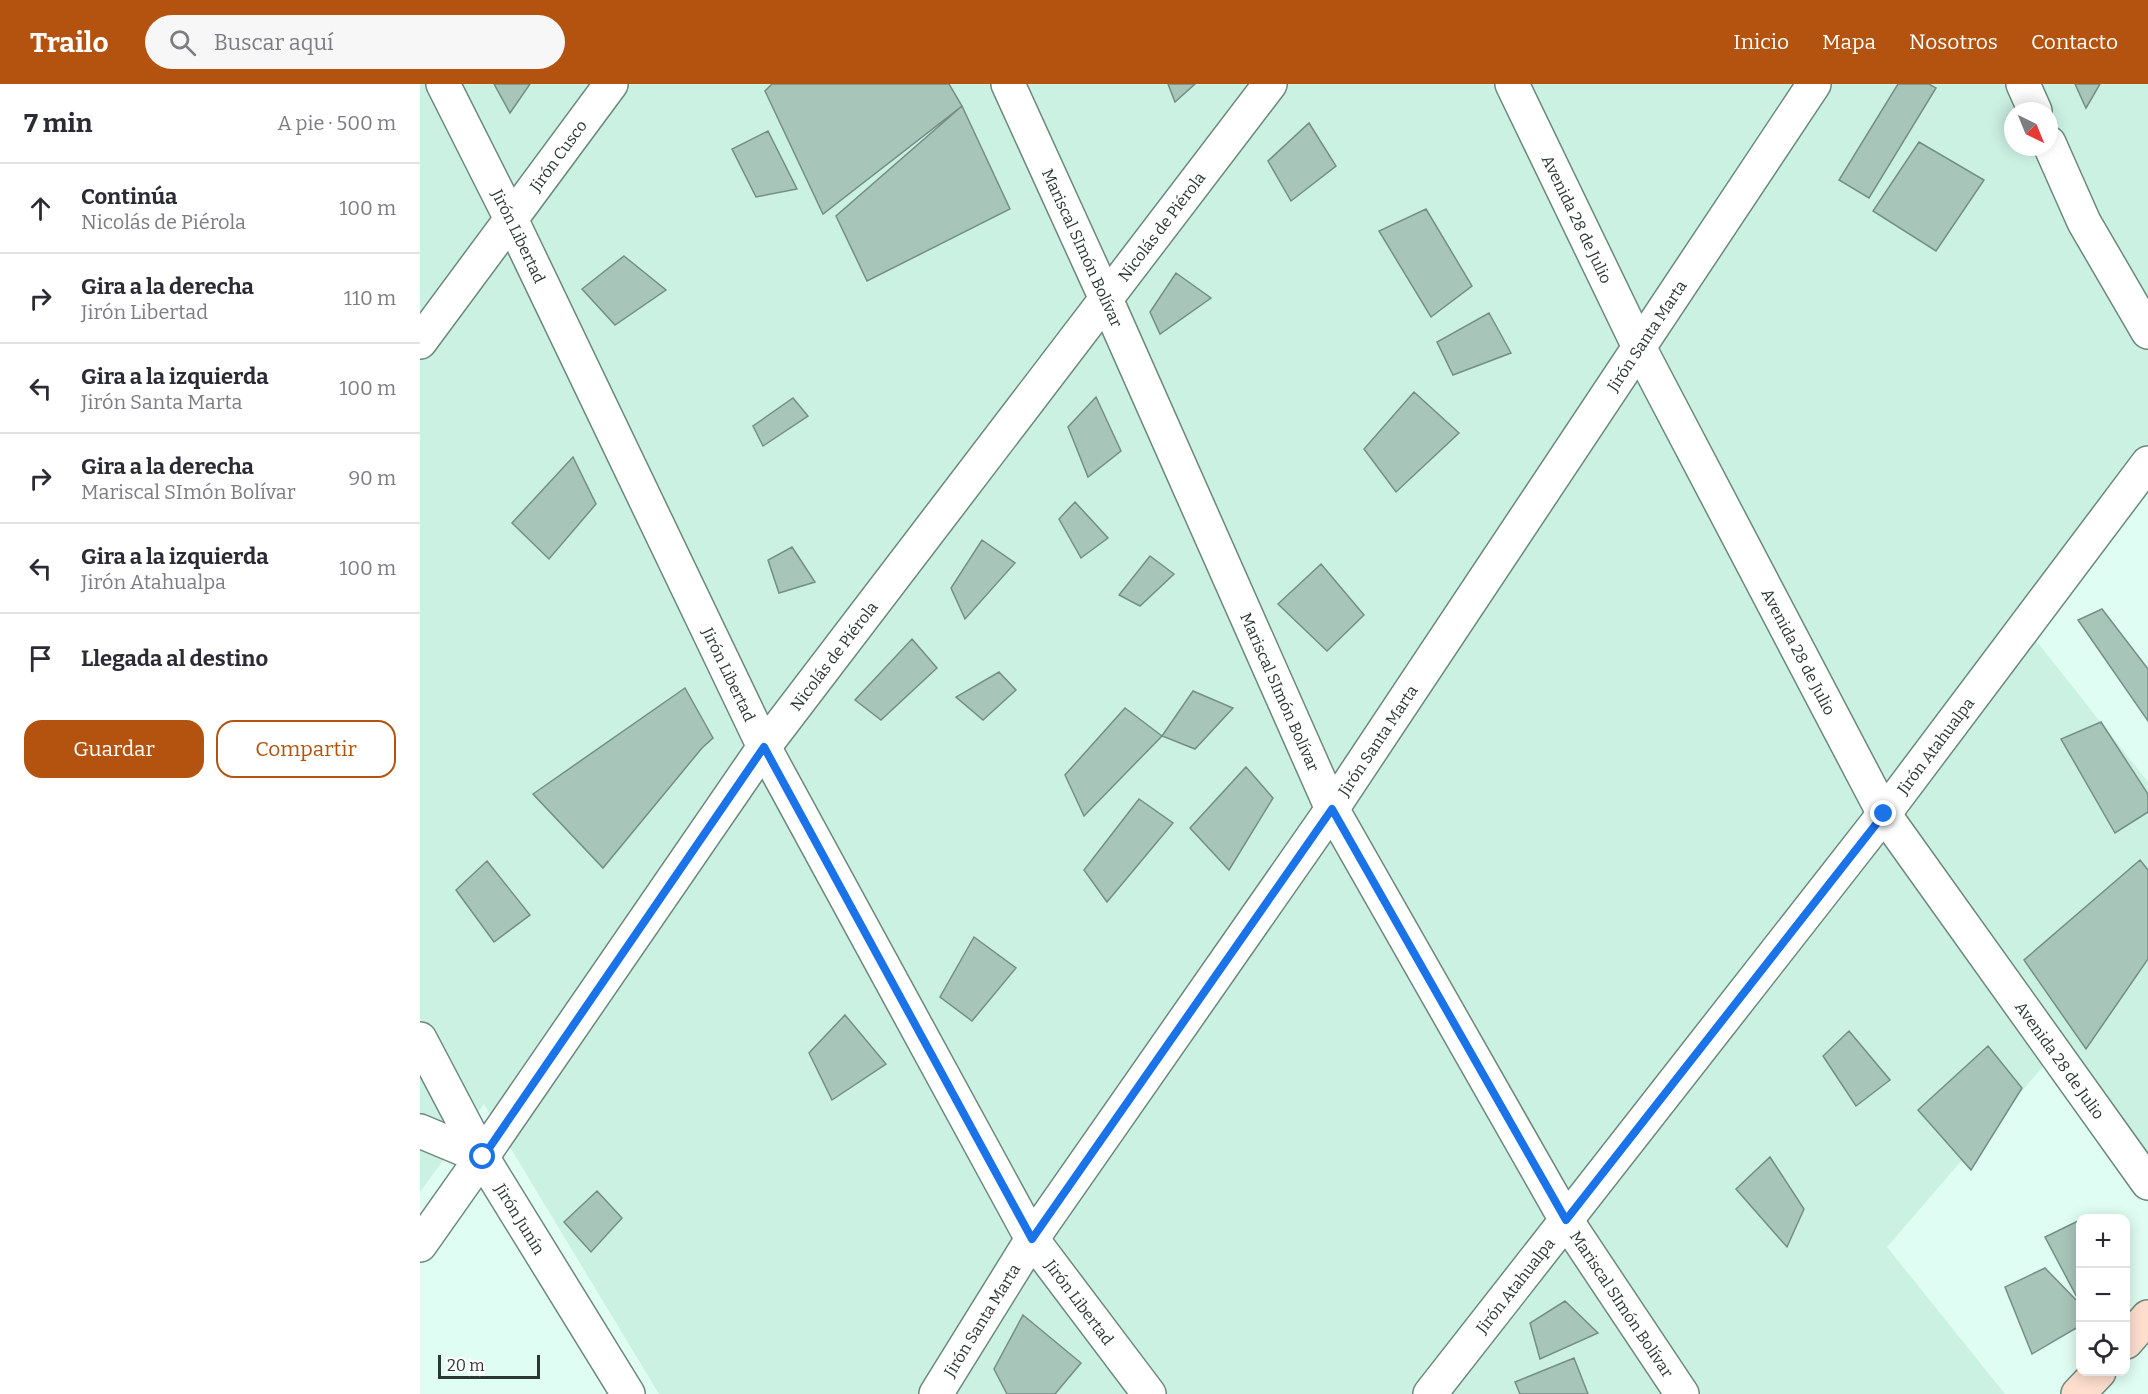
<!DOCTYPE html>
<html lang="es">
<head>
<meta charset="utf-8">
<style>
	body { margin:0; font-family:Bitter,serif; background:#f7f7f7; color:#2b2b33 }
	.controls { position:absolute; right:18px; bottom:18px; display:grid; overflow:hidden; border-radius:12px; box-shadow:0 3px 15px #0003 }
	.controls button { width:54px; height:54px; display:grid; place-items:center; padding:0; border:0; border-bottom:2px solid #e1e1e2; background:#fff; color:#2b2b33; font:30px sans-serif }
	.compass { position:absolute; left:1584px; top:18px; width:54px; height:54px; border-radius:50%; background:#fff; box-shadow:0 3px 15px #0003; rotate:137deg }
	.scale { position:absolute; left:18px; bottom:15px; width:102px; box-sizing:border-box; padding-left:6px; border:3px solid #2a3632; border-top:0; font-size:16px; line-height:21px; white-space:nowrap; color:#2a3632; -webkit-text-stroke:4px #fff; paint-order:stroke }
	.stop { position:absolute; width:18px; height:18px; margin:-14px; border:4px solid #1a73e8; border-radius:50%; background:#fff }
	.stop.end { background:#1a73e8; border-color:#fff; box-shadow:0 2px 6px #0008 }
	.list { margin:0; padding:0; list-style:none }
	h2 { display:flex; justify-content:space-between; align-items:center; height:78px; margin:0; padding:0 24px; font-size:26px }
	h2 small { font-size:20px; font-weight:400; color:#7c7c81 }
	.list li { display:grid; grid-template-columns:39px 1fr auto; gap:18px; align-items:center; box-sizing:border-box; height:90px; padding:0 24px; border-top:2px solid #e1e1e2 }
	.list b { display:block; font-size:22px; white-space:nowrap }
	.list p { margin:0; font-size:20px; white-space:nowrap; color:#7c7c81 }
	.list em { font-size:20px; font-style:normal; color:#7c7c81 }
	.actions { display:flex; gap:12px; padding:18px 24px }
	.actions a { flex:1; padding:14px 0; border:2px solid #b3530f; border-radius:18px; text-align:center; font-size:21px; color:#b3530f }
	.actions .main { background:#b3530f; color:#fff }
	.icon { flex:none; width:33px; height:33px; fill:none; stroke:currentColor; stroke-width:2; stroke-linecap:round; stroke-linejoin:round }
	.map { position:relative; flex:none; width:1728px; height:1310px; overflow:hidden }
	header { display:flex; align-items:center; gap:36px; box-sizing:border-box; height:84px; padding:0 30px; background:#b3530f; color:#fff }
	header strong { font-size:28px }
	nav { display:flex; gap:33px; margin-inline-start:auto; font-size:21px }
	.search { width:420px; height:54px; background:#f7f7f7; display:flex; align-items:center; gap:15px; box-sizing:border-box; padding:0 21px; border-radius:33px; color:#7c7c81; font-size:22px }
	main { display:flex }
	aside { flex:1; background:#fff }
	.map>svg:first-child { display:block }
	.built { fill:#cbf1e3; fill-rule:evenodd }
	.building { fill:#a8c5ba; stroke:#748f85; stroke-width:1.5 }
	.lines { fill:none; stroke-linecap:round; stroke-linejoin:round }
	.street-casing { stroke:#6c887e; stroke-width:36 }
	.secondary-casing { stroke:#6c887e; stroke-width:36 }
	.street { stroke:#fff; stroke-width:33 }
	.secondary { stroke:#fedfce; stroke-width:33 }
	.route { stroke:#1a73e8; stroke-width:8 }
	.labels { text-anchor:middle; stroke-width:4.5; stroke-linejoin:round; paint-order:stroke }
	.street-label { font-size:16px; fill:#2a3632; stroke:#fff }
</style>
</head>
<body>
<header>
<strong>Trailo</strong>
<div class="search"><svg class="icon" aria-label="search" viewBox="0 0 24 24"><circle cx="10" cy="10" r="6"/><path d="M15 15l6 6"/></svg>Buscar aquí</div>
<nav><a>Inicio</a><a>Mapa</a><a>Nosotros</a><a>Contacto</a></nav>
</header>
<main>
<aside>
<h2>7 min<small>A pie · 500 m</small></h2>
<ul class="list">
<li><svg class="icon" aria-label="ahead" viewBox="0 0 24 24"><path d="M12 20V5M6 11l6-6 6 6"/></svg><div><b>Continúa</b><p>Nicolás de Piérola</p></div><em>100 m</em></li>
<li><svg class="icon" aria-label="right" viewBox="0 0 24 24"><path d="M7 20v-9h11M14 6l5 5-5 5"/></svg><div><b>Gira a la derecha</b><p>Jirón Libertad</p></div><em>110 m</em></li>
<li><svg class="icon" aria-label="left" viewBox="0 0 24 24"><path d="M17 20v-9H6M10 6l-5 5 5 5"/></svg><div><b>Gira a la izquierda</b><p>Jirón Santa Marta</p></div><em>100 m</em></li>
<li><svg class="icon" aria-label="right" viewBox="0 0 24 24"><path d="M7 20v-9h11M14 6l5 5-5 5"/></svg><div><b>Gira a la derecha</b><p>Mariscal SImón Bolívar</p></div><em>90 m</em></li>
<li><svg class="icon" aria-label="left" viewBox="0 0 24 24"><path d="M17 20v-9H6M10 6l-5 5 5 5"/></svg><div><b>Gira a la izquierda</b><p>Jirón Atahualpa</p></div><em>100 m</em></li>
<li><svg class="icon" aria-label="arrive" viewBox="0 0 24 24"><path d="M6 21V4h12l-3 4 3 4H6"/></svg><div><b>Llegada al destino</b></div></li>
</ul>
<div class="actions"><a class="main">Guardar</a><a>Compartir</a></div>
</aside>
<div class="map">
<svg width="1728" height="1310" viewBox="0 0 1728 1310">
	<rect width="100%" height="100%" fill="#dffdf2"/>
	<path class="built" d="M0,0h1728v397l-118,152 118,149v418l-101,-138 -160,185 118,147h-1346l-175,-290 -64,88zM1593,27h36v36h-36z"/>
	<path class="building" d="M74,0h36l-20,29z
		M352,0h177l13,22 -139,108 -58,-123z
		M748,0h27l-20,18z
		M1478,0h31l7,4 -67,110 -30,-18z
		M1655,0h25l-14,24z
		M542,22l48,103 -143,72 -31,-65z
		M889,39l27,43 -45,35 -23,-40z
		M348,47l29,58 -41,8 -24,-48z
		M1499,58l65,38 -48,71 -63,-40z
		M1006,125l46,77 -41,31 -52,-86z
		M204,172l42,34 -51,35 -33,-36z
		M756,189l35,25 -51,36 -10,-22z
		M1069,229l22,40 -58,22 -16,-33z
		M994,308l45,41 -63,59 -32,-43z
		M676,313l25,54 -33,26 -20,-50z
		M373,314l15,18 -45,30 -10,-20z
		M153,373l23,47 -47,55 -37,-36z
		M655,418l33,36 -27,20 -22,-39z
		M562,456l33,23 -50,56 -14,-31z
		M372,463l23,35 -36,11 -11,-33z
		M730,472l24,18 -34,32 -21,-11z
		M901,480l43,51 -37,36 -49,-47z
		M1682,525l46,60v52l-70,-101z
		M492,555l25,29 -56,52 -26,-20z
		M579,588l17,18 -33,30 -27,-23z
		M265,604l28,50 -11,10 -99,120 -70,-74z
		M773,607l40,17 -38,41 -33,-13z
		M705,624l37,28 -78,80 -19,-41z
		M1681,638l47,72v18l-33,21 -54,-94z
		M826,683l27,31 -44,72 -39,-42z
		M719,715l34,24 -66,79 -23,-32z
		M1720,776l8,10v89l-62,90 -62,-89z
		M67,777l43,54 -36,27 -38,-52z
		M554,853l42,31 -44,53 -32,-24z
		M425,931l41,49 -54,36 -23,-47z
		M1429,947l41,49 -34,26 -33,-50z
		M1568,962l34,42 -51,82 -53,-60z
		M1350,1073l34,52 -17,38 -51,-58z
		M177,1107l25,27 -31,34 -27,-30z
		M1660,1136v83l-35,-66z
		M1625,1184l35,36v8l-2,15 -46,27 -27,-67z
		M1145,1217l33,32 -58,26 -10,-36z
		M603,1231l58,48 -26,31h-48l-13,-25z
		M1154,1274l14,36h-68l-5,-12z"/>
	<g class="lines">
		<defs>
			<g id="street">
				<path id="s1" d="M23,0l68,135 253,528 268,492 117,155"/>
				<path id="s2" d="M588,0l98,215 226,510 234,411 116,174"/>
				<path id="s3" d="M1092,0l127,263 245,467 264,369"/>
				<path d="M1603,0l12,27"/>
				<path d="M1629,59l35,79 64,110"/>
				<path id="s4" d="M0,258l191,-258"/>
				<path id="s5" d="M0,955l62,118 146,237"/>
				<path d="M0,1047l62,26"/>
				<path id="s6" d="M0,1161l62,-88 282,-410 506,-663"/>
				<path id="s7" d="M516,1310l96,-155 300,-430 482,-725"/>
				<path id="s8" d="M1010,1310l454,-580 264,-351"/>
			</g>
			<path id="secondary" d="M1706,1258l22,-25
				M1658,1310l21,-22"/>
		</defs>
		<use href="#street" class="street-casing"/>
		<use href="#secondary" class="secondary-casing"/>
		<use href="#street" class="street"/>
		<use href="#secondary" class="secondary"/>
	</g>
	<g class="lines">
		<path class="route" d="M63,1073l281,-410 268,492 300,-430 234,411 318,-406"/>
	</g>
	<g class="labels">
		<g class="street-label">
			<text dy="6" stroke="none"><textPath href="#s4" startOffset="232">Jirón Cusco</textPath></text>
			<text dy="6" stroke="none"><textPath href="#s3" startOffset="150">Avenida 28 de Julio</textPath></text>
			<text dy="6" stroke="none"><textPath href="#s6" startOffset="1260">Nicolás de Piérola</textPath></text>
			<text dy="6" stroke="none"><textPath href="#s1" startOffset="170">Jirón Libertad</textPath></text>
			<text dy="6" stroke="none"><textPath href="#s2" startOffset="180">Mariscal SImón Bolívar</textPath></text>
			<text dy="6" stroke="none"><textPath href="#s7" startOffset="1275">Jirón Santa Marta</textPath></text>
			<text dy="6" stroke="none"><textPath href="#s3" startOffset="636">Avenida 28 de Julio</textPath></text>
			<text dy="6" stroke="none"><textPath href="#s6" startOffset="720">Nicolás de Piérola</textPath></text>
			<text dy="6" stroke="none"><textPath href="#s1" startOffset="656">Jirón Libertad</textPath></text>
			<text dy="6" stroke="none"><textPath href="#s2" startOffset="666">Mariscal SImón Bolívar</textPath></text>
			<text dy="6" stroke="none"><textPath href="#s7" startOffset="789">Jirón Santa Marta</textPath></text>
			<text dy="6" stroke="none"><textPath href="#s8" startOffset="822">Jirón Atahualpa</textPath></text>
			<text dy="6" stroke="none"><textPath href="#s3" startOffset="1122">Avenida 28 de Julio</textPath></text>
			<text dy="6" stroke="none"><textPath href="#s5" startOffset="206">Jirón Junín</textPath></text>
			<text dy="6" stroke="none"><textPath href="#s8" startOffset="138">Jirón Atahualpa</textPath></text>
			<text dy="6" stroke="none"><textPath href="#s1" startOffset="1376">Jirón Libertad</textPath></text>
			<text dy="6" stroke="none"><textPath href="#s2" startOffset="1368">Mariscal SImón Bolívar</textPath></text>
			<text dy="6" stroke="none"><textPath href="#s7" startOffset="87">Jirón Santa Marta</textPath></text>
		</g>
	</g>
</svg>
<div class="controls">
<button>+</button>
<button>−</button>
<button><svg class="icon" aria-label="locate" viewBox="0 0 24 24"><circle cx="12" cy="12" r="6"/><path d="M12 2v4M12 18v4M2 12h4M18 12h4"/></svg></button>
</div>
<svg class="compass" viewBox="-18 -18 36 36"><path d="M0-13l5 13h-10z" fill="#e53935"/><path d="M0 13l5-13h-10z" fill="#7c7c81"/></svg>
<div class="scale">20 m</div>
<div class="stop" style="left:63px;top:1073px"></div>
<div class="stop end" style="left:1464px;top:730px"></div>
</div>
</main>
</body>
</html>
